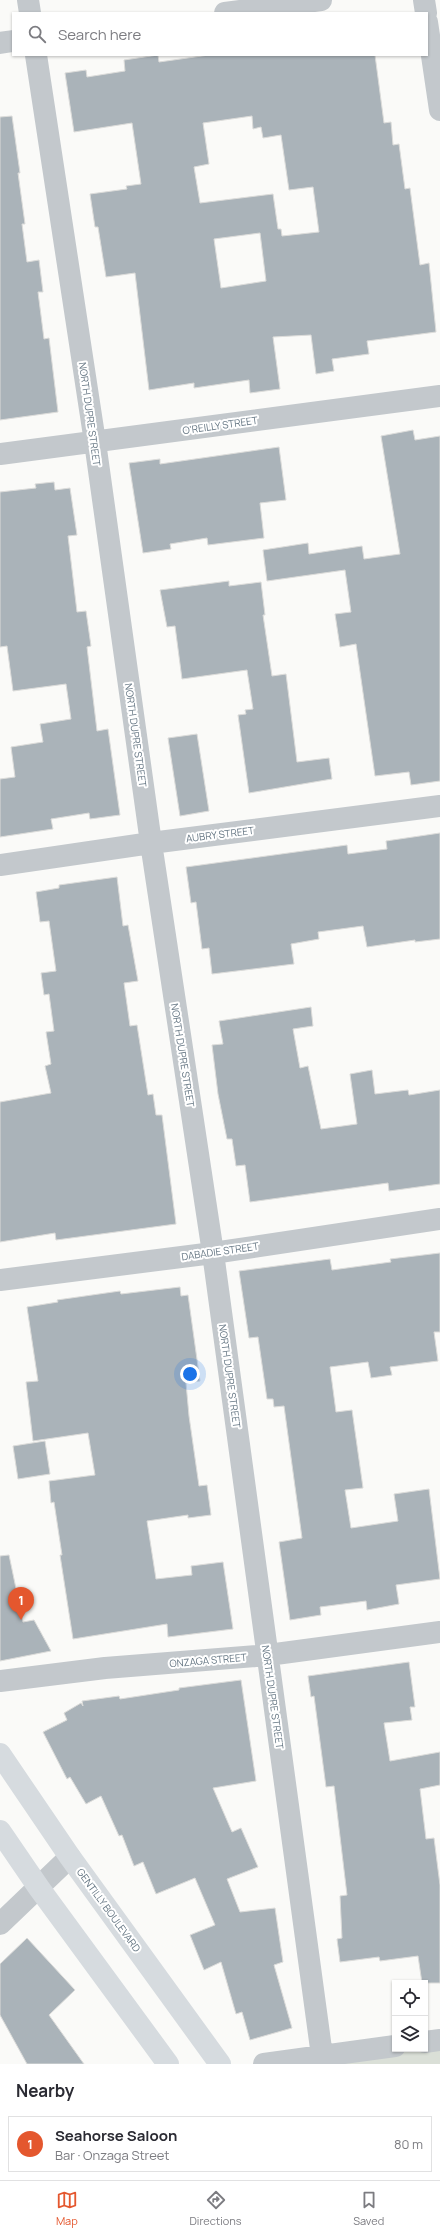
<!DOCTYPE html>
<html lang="en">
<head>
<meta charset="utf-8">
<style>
	body { margin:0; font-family:Manrope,sans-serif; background:#f7f7f7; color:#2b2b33 }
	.controls { position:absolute; right:12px; bottom:12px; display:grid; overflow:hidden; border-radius:0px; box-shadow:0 1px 3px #0004 }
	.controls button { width:36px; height:36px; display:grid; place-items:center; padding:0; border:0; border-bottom:1px solid #e1e1e2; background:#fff; color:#2b2b33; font:20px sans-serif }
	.you { position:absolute; left:190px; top:1374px; width:14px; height:14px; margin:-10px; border:3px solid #fff; border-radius:50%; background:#1a73e8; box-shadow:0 0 0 6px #1a73e833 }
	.badge { display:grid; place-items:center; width:26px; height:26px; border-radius:50%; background:#e4572e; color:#fff; font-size:13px; font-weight:700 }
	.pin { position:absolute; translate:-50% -33px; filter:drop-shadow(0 1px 2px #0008) }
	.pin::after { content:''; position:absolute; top:21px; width:14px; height:12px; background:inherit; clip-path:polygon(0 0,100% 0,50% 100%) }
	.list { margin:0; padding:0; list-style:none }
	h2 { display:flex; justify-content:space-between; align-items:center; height:52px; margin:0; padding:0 16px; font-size:17px }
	h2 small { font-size:13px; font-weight:400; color:#7c7c81 }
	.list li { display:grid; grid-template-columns:26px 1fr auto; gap:12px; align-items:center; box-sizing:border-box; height:56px; margin:0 8px 8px; padding:0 8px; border:1px solid #e1e1e2; border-radius:0px }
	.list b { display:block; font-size:15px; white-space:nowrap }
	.list p { margin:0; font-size:13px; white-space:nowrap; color:#7c7c81 }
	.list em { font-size:13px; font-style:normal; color:#7c7c81 }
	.icon { flex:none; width:22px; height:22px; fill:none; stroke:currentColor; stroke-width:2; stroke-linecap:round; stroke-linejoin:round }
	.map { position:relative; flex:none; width:440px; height:2064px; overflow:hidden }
	.search { position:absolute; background:#fff; box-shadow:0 1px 3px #0004; left:12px; right:12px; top:12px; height:44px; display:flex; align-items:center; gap:10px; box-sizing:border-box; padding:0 14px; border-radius:0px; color:#7c7c81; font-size:15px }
	.sheet { height:116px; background:#fff }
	nav { display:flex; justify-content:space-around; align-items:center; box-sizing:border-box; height:56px; border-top:1px solid #e1e1e2; background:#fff; font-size:11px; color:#7c7c81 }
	nav a { display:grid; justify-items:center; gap:2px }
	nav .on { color:#e4572e }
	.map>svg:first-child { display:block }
	.green { fill:#dadfd7 }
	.building { fill:#aab3b9; stroke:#dcdcda; fill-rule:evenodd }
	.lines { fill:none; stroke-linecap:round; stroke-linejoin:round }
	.minor { stroke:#c3c8cc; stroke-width:22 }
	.major { stroke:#d6dbdf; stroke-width:22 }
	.labels { text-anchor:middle; stroke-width:4; stroke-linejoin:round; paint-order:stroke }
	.street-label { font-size:10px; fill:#657683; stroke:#fff }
</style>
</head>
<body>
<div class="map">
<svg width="440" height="2064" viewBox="0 0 440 2064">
	<rect width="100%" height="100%" fill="#fafaf8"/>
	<path class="green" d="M440,2040v24h-136l91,-15h30z"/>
	<path class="building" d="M158,55l1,7 50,-7h166l9,68 7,-1 2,23 6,-1 6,45 5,-1 10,77 9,-2 7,69 -69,9 2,13 -37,5 2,12 -18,3 -5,-39 -38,2 7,52 -30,4 -1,-13 -55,8v-5l-45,7 -14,-117 -29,4 -8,-50h-3l-5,-33 37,-5 -1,-3 15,-2 -9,-61 -58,9 -9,-59 21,-3 1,7 38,-6 -1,-11zM252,116l1,13 8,-2 2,11 18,-3 8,55 24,-3 6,45 -37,4 -1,-7h-3l-5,-35 -73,9 -6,-36 15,-3 -6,-41zM260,233l6,48 -45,7 -7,-49z
		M12,116l8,57h-2l7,51h-3l5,38 12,-2 4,32h-5l6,47 5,-1 9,74 -58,8v-303z
		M413,430l2,10 25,-4v345l-29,4 -2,-13 -34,4 -19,-132 -16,3 -5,-33 16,-2 -6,-42 -78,11 -4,-31 45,-7 1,11 53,-8 2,13 36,-5 -19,-118z
		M279,447l7,53 -26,3 4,35 -56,7 -1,-7 -37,6 1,5 -28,4 -14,-90 31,-4v5z
		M54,482l1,8 15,-2 7,47 -9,1 9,76 9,-1 5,35 -4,1 10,84 11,-2 12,86 -30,4 -1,-6 -38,6 2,10 -53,8v-58l15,-2 -4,-30 32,-5 -3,-18 31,-5 -5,-35 -53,7 -6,-45 -7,1v-155l36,-4 -1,-4z
		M229,581v5l32,-4 4,33h-2l9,61 14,-2 11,88 32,-4 3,21 -83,14 -11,-78 8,-1 -1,-4 8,-1 -6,-39 -65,9 -7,-53 -8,1 -7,-37z
		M197,734l12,77 -29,5 -12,-78z
		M440,833v106l-25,3v-2l-48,7 -4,-21 -45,6 1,7 -28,5 3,20 -82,10 -3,-26 -7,1 -6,-47 -5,1 -5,-36 161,-22 1,9 39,-5 -1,-8z
		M117,877l6,49 5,-1 10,56 -14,2 6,43 7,-1 11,70 5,-1 3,21h6l14,109 -120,16 -1,-7 -55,9v-140l51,-9 -6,-27 6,-2 -5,-32 8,-1 -5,-37 -5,1 -3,-22 15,-2 -7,-50 -9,1 -4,-30 23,-4v-3z
		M311,1007l2,19 -20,3 7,39 8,-2 13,63 36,-5 -7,-50 22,-4 3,24 33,-4 1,5 31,-5v94l-51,7 -1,-8 -138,19 -5,-37 -9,1 -4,-27h-5l-9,-45 -6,-49 11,-1 -4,-23z
		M440,1253v79h-6l4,29 -48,6 2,8 -21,3 -3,-16 -38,5 6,45 16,-2 11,78 -18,2 6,38 47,-7 -4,-27 35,-5 11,90 -44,6 3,19 -32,6 -1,-9 -46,6 1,8 -31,5 -11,-78 23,-4 -18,-132 -10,1 -1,-8h-6l-9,-62 -9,1 -10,-67 91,-12 2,11 59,-8 -1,-3z
		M180,1287l1,9 7,-1 12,86 -14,2 3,33 10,70 8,-1 4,30 -23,3v-3l-41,6 9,58 36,-4 -1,-9 32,-4 10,67 -65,8 -1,-13 -94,15 -13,-84h2l-8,-53 -3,1 -2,-22 46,-6 -7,-42 -55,8 -7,-59 12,-1 -11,-74 31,-5 -1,-2 63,-9 1,3z
		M45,1441l5,33 -32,5 -5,-33z
		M9,1555l14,67 11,-2 17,31 -51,10v-105z
		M409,1662l6,45h-5l2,13 -28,3 6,38 50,-9v33l-20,4 6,50 8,-1 6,47v98h-18l-4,-27 -38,5 -1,-4 -39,5 -3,-23 5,-1 -2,-42 7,-1 -13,-109 -8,1 -12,-91 -3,1 -3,-21z
		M241,1680l15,101 -43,7 19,44 9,-4 17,39 -31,12 13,33 35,-4 8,54 -9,3 18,63 -42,12 -8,-28 -6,2 -15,-52 -17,8 -14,-35 25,-10 -20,-47 -39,16 -13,-32 -9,4 -12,-31 -3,1 -18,-40 -15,8 -16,-27 -3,2 -24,-47 24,-12 -3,-7 17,-10 2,3 -1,-5 37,-5 1,3 59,-9v-2z
		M27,1938l48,52 -26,25 35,49h-57l-27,-49v-51z"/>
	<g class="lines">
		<path class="minor" d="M28,0l2,13
			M424,0l2,13
			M225,13l96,-13
			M427,22l13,88
			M0,43l13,-2
			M36,55l59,387 56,401 62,410 109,803
			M0,454l440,-58
			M0,865l151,-22 289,-37
			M0,1280l213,-27 227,-34
			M0,1681l105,-13 163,-13 172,-23
			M0,1924l70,-67
			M425,2042l15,-2
			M264,2064l131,-18"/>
		<path class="major" d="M0,1754l70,103 150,207
			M0,1831l39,57 129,176"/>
	</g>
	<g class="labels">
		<g class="street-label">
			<text transform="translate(90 414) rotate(82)" y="4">NORTH DUPRE STREET</text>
			<text transform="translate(220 425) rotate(-8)" y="4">O'REILLY STREET</text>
			<text transform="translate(136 735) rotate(82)" y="4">NORTH DUPRE STREET</text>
			<text transform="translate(220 834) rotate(-7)" y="4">AUBRY STREET</text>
			<text transform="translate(183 1055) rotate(81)" y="4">NORTH DUPRE STREET</text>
			<text transform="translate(220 1251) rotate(-8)" y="4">DABADIE STREET</text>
			<text transform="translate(230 1376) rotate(82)" y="4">NORTH DUPRE STREET</text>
			<text transform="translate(208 1660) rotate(-5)" y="4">ONZAGA STREET</text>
			<text transform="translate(273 1697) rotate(82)" y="4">NORTH DUPRE STREET</text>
			<text transform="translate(109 1910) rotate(54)" y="4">GENTILLY BOULEVARD</text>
		</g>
	</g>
</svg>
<div class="controls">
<button><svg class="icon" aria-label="locate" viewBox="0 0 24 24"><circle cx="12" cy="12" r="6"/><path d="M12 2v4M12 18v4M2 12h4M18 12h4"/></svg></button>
<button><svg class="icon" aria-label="layers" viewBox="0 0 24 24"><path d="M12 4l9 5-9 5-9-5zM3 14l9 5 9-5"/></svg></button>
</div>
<div class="you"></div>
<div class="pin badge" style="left:21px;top:1620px">1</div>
<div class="search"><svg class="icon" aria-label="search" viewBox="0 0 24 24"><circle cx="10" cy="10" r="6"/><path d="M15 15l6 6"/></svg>Search here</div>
</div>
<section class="sheet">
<h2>Nearby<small></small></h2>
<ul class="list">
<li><span class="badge">1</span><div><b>Seahorse Saloon</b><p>Bar · Onzaga Street</p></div><em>80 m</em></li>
</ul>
</section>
<nav>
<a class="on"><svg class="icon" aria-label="map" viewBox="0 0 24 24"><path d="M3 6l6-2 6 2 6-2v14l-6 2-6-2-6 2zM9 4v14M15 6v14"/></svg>Map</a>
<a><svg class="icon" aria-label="directions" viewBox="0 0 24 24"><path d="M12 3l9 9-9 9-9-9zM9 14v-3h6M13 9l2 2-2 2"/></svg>Directions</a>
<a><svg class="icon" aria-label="saved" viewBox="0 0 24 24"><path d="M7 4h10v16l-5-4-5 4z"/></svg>Saved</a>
</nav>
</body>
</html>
